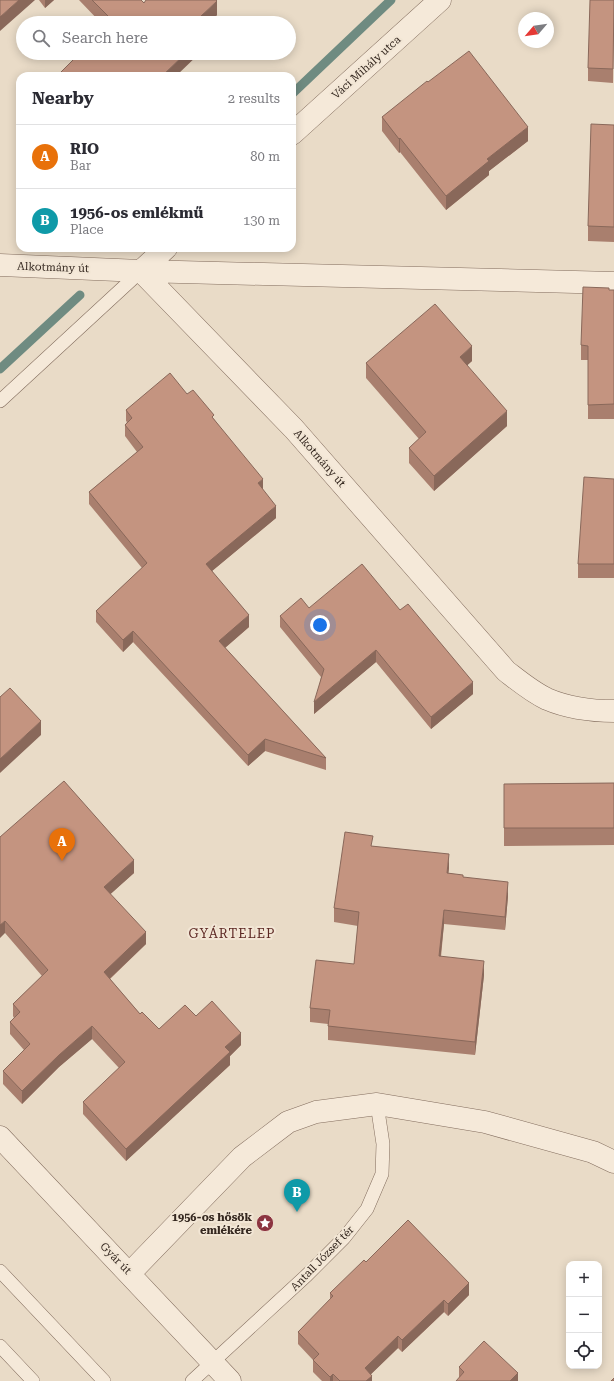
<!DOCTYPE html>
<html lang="en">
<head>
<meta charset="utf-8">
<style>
	body { margin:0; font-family:"Roboto Serif",serif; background:#f7f7f7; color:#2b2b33 }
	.controls { position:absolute; right:12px; bottom:12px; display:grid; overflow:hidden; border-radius:8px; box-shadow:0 2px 10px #0003 }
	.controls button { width:36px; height:36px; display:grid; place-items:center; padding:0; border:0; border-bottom:1px solid #e1e1e2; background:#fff; color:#2b2b33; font:20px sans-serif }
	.compass { position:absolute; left:518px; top:12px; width:36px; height:36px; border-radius:50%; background:#fff; box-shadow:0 2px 10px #0003; rotate:241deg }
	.you { position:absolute; left:320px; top:625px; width:14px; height:14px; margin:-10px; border:3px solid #fff; border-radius:50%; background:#1a73e8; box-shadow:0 0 0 6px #1a73e833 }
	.badge { display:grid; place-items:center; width:26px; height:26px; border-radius:50%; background:#ea580c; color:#fff; font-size:13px; font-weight:700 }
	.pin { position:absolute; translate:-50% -33px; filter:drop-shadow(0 1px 2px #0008) }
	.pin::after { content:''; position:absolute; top:21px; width:14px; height:12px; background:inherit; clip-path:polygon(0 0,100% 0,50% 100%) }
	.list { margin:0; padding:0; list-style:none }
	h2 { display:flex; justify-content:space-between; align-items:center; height:52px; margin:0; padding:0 16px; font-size:17px }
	h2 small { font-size:13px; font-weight:400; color:#7c7c81 }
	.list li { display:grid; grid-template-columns:26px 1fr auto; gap:12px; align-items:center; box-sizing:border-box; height:64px; padding:0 16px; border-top:1px solid #e1e1e2 }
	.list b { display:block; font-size:15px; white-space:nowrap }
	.list p { margin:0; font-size:13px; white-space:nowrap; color:#7c7c81 }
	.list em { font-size:13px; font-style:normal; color:#7c7c81 }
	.icon { flex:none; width:22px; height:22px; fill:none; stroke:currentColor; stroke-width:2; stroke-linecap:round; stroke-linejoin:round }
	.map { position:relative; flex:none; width:614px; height:1381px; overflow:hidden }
	.search { position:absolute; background:#fff; box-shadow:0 2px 10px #0003; left:16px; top:16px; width:280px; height:44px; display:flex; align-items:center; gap:10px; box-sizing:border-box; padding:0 14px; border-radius:22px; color:#7c7c81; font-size:15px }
	.panel { position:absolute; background:#fff; box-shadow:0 2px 10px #0003; left:16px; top:72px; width:280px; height:180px; border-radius:12px }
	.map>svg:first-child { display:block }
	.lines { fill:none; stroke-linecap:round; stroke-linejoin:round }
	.stream { stroke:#6f8b81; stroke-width:9 }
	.service-casing { stroke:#836d5e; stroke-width:14 }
	.minor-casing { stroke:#836d5e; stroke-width:23 }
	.service { stroke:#f5e9d9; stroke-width:13 }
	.minor { stroke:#f5e9d9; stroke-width:22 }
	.wall { fill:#a97f6e }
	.shaded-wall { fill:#89685a }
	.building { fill:#c49480; stroke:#89685a }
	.labels { text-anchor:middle; stroke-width:4; stroke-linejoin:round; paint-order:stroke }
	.street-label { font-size:11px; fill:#352820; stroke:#f2e6d5 }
	.poi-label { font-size:11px; font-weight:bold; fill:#352820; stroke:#f2e6d5; text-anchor:end }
	.quarter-label { font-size:13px; letter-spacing:1px; fill:#5d2924; stroke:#f2e6d5 }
</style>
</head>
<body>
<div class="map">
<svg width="614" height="1381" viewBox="0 0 614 1381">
	<rect width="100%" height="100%" fill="#e9dbc7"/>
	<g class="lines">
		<path class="stream" d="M292,94l99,-94
			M0,369l80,-74"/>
		<defs>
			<path id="service" d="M0,401l141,-130
				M0,1271l104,110
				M0,1346l33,35
				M192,1381l115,-106 37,-37 23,-29 15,-35 1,-30 -6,-40"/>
			<path id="minor" d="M292,134l148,-134
				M0,265l141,6 153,158 212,242c13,10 26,21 41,28 21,9 45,12 67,12
				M141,271l473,12
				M141,271l25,-23
				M0,1137l230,244
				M130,1273l112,-116 46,-35 28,-10 61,-8 108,18 108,30 21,10"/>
		</defs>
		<use href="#service" class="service-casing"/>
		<use href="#minor" class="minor-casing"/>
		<use href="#service" class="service"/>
		<use href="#minor" class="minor"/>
	</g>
	<path class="wall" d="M39,0h15l-9,8z
		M79,0h62l3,3 73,12 -8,8h-108z
		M614,0l-1,83 -25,-2v-13z
		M428,82l100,59 -39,30v4l-43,35 -46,-58 -1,1 -17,-22v-14z
		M614,125v117l-26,-1v-15z
		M609,290h5v129h-26v-59h-7v-15z
		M472,361l-5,4 40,61 -73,65 -25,-28v-15l10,-9 -53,-61v-15z
		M187,394l27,25 49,71 13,28 -64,53 37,56 -24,21 101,110v12l-61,-19 -17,15 -115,-124 -10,10 -27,-30v-11l46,-43 -53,-64v-12l48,-40 -12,-16v-11l2,-3 -1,-1v-11z
		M614,479v99h-36v-14z
		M309,608l91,2 73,84 -42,35 -55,-67 -62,52 7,-37 -41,-50v-11z
		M614,783v62l-110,1v-62z
		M0,837l134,36 -24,21 36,50 -36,35 30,35 19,15 37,-13 45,29 -11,11v9l-104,96 -43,-47v-12l36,-34 -27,-29 -33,28 -37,37 -19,-20v-13l21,-21 -14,-16v-12l4,-4 -1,-2v-12l29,-28 -37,-43z
		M373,846l76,22 -1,5 15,4 45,19 -3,34 -61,-6 -3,33 43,18 -9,80 -147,-15v-16l-18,-2v-14l44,-44 4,-38 -24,-4v-14z
		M366,1262l103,33 -21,21 -4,-4 -42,40 -4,-4 -27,26 1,7h-50l-9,-9v-12l-15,-16v-12l32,-32v-7z
		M459,1367l59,14 -59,-3z"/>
	<path class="shaded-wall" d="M19,0h16l-35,31v-14z
		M45,0h9l-9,8z
		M217,1v14l-8,8h-9v-6z
		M186,53h14l-24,23h-14z
		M528,127v14l-39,30v4l-43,35v-14l41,-37z
		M400,138v14l-1,1v-14z
		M472,346v15l-12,11v-15z
		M507,411v15l-73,65v-15z
		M263,479v12l-5,-8z
		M276,506v12l-70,58v-12z
		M249,615v12l-30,26v-12z
		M133,631v11l-10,10v-12z
		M376,650v12l-62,52v-12z
		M473,682v12l-42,35v-12z
		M41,721v14l-41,38v-14z
		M265,739v12l-17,15v-11z
		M449,854v14l-2,19v-14z
		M134,860v13l-30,27v-13z
		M508,882v14l-3,34v-13z
		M444,910v14l-5,46v-14z
		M5,921v12l-5,5v-13z
		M146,932v12l-42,40v-12z
		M484,961v14l-9,80v-13z
		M92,1026v13l-33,28 -37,37v-13l37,-36z
		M241,1033v12l-11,11v9l-104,96v-12l99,-102z
		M469,1283v12l-21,21v-12z
		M444,1300v12l-42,40v-12z
		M398,1336v12l-33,32v-12z
		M518,1373v8h-8z
		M333,1374v7h-3v-4z
		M372,1376v5h-6z"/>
	<path class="building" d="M0,0h19l-19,17z
		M92,0h49l3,3 2,-3h70l1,1 -17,16 6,6h-95l2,-2z
		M590,0h24l-1,69 -25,-1z
		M469,51l59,76 -41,32 2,2 -43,35 -46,-58 -1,1 -17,-22 45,-36 1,1z
		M80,53h106l-24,23h-105z
		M591,124l23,1v102l-26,-1z
		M583,287l26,1v2h5v114l-26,1v-59l-7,-1z
		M435,304l37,42 -12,11 47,54 -73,65 -25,-28 17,-16 -60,-69z
		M170,373l17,21 6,-4 21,25 -2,2 51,62 -5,4 18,23 -70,58 43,51 -30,26 107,117 -61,-19 -17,16 -115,-124 -10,9 -27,-29 51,-48 -58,-71 54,-45 -18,-22 7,-7 -6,-8z
		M584,477l30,2v85h-36z
		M362,564l38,46 8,-6 65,78 -42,35 -55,-67 -62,52 10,-33 -44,-53 21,-18 8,10z
		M10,688l31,33 -41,38v-62z
		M64,781l70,79 -30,27 42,45 -42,40 36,42 2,-2 17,17 26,-24 11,11 16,-15 29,32 -16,14 5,5 -104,97 -43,-47 42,-40 -33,-36 -33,29 -37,36 -19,-20 27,-27 -20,-22 10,-10 -7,-8 35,-34 -43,-49 -5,4v-88z
		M614,783v45h-110v-44z
		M345,832l28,4 -2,10 78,8 -2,19 16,2v2l45,5 -3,35 -61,-7 -5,46 45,5 -9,81 -147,-16 2,-16 -20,-2 6,-48 38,4 5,-52 -25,-4z
		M408,1220l61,63 -21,21 -4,-4 -42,40 -4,-4 -33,32 7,8 -6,5h-26l-7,-7 -3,3 -17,-17 6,-6 -21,-22 35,-36 -3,-3 34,-33 2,2z
		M484,1341l34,32 -8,8h-54l8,-9 -5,-5z
		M614,1378v3h-3z"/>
	<defs>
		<symbol id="sight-disc" viewBox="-11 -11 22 22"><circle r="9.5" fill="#8c3440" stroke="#f2e6d5"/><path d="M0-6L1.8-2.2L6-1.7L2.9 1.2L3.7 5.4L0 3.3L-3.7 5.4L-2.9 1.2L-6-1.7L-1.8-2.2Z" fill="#fff"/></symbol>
	</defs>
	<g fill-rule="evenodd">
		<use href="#sight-disc" x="255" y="1213" width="20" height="20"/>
	</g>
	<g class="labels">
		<g class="street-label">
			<text transform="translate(366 67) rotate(-42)" y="4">Váci Mihály utca</text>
			<text transform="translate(53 267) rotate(2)" y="4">Alkotmány út</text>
			<text transform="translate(320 458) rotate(49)" y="4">Alkotmány út</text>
			<text transform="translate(116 1258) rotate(46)" y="4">Gyár út</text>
			<text transform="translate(322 1258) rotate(-46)" y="4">Antall József tér</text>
		</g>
		<g class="poi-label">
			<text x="252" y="1221">1956-os hősök<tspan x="252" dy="13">emlékére</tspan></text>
		</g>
		<g class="quarter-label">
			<text x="232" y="938">GYÁRTELEP</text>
		</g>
	</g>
</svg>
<div class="controls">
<button>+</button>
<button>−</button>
<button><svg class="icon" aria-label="locate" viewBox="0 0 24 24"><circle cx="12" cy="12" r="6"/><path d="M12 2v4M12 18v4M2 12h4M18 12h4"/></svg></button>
</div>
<svg class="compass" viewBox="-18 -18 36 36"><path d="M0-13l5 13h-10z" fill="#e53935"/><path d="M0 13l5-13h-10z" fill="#7c7c81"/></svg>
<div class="you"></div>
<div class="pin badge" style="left:62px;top:861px;background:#e8710a">A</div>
<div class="pin badge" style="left:297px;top:1212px;background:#0f9aa8">B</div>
<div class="search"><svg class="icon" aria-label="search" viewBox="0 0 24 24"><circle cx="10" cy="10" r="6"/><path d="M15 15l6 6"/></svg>Search here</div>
<section class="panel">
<h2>Nearby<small>2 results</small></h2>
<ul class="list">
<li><span class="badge" style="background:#e8710a">A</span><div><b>RIO</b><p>Bar</p></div><em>80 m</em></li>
<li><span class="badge" style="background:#0f9aa8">B</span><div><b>1956-os emlékmű</b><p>Place</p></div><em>130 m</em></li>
</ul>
</section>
</div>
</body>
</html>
